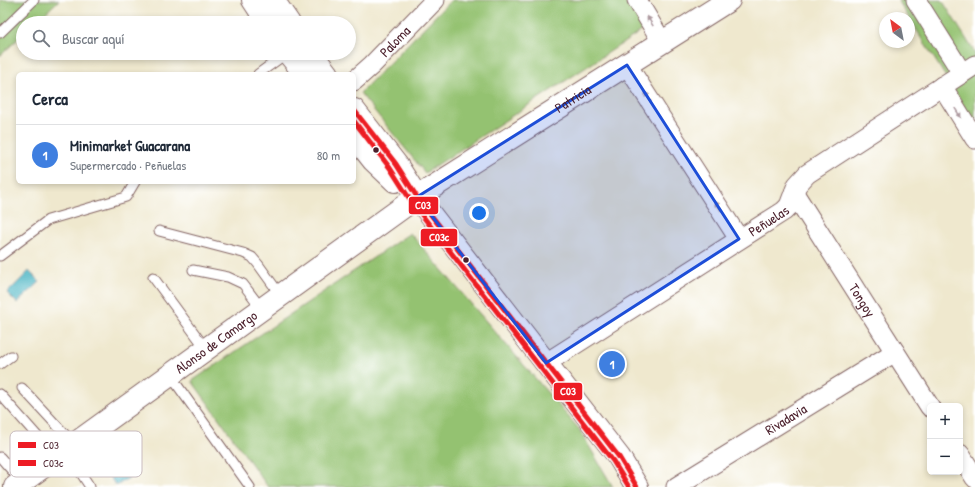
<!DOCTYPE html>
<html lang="es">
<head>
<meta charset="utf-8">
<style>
	body { margin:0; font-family:"Patrick Hand",sans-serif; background:#f2f2f3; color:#1f2937 }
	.controls { position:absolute; right:12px; bottom:12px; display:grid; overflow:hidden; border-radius:6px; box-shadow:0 2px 6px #0003 }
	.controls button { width:36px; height:36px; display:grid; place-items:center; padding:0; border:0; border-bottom:1px solid #e0e1e3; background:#fff; color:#1f2937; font:20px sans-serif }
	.compass { position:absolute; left:879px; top:12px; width:36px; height:36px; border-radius:50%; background:#fff; box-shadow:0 2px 6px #0003; rotate:328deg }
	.you { position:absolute; left:479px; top:213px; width:14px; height:14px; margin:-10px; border:3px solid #fff; border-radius:50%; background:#1a73e8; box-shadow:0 0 0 6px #1a73e833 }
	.badge { display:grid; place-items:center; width:26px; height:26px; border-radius:50%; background:#d93025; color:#fff; font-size:13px; font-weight:700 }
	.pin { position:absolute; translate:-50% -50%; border:2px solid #fff; box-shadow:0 1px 4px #0006 }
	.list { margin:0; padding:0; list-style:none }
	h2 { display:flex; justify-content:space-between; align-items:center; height:52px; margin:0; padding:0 16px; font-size:17px }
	h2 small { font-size:13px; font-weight:400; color:#747a83 }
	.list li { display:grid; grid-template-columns:26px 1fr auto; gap:12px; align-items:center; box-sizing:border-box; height:60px; padding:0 16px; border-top:1px solid #e0e1e3 }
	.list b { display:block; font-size:15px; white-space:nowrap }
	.list p { margin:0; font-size:13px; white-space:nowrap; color:#747a83 }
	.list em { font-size:13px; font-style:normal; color:#747a83 }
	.icon { flex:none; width:22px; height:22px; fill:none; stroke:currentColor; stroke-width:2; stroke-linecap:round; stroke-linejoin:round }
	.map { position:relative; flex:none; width:975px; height:487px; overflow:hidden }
	.search { position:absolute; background:#fff; box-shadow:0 2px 6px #0003; left:16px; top:16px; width:340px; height:44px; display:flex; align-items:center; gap:10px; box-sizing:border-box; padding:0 14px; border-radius:22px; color:#747a83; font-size:15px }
	.panel { position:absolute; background:#fff; box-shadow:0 2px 6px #0003; left:16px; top:72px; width:340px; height:112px; border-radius:6px }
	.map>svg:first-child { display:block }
	.green { fill:#94c271; stroke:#6f704e }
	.water { fill:#45b2c1; stroke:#486876 }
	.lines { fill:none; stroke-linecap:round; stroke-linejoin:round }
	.lane-casing { stroke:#846564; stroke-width:11 }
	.street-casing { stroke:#846564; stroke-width:21 }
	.secondary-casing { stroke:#846564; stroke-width:24 }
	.primary-casing { stroke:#846564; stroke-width:24 }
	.lane { stroke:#fff; stroke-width:9 }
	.street { stroke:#fff; stroke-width:19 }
	.secondary { stroke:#fff; stroke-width:22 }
	.primary { stroke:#fff; stroke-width:22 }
	.bus-1-casing { stroke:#fff; stroke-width:8 }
	.bus-2-casing { stroke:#fff; stroke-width:8 }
	.bus-1 { stroke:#ed1c24; stroke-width:5 }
	.bus-2 { stroke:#ed1c24; stroke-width:5 }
	.oneway { fill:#ae9aa0 }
	.marked { fill:#1d4ed8; fill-opacity:0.2; stroke:#1d4ed8; stroke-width:3; stroke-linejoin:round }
	.bus-dot { fill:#4a1f2b; stroke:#fff; stroke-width:1.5 }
	.labels { text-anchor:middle; stroke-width:3.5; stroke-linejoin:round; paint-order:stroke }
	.street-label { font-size:14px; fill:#4a1f2b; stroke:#fff }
	.key { fill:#fff; stroke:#c9bcbf; stroke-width:1 }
	.key-label { font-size:11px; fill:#4a1f2b }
	.line-badge { stroke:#fff; stroke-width:1.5 }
	.badge-label { font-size:11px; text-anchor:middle; font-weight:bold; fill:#fff }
</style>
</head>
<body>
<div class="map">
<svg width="975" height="487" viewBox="0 0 975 487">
	<rect width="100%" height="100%" fill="#fff"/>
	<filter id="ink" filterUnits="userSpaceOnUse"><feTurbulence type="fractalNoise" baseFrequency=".025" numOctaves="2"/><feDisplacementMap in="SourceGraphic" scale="8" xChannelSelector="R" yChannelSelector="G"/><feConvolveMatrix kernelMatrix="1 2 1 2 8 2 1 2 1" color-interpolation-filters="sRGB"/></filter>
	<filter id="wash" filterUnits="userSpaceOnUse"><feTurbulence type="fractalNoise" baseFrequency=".012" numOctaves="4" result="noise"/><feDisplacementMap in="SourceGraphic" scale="16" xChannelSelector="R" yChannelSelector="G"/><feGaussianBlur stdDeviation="0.9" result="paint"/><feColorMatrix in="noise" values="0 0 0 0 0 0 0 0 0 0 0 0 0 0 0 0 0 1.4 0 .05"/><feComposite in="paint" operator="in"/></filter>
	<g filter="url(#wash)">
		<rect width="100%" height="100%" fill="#efe8ce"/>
		<path class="green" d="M0,0h59l-24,23h-12v11l-23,22z
			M451,0h177l18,28 -221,145 -65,-80z
			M898,0h44l33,53v71z
			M410,233l169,196 34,58h-345l-76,-106z"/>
		<path class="water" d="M29,271l11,11 -23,21 -10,-10z
			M126,454l12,18 -22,14 -12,-18z"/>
	</g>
	<g filter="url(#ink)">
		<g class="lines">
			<defs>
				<path id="lane" d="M0,33l34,-33
					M258,74l29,-21
					M159,231l84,22 9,4 6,7 23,32
					M0,256l48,-36 78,-23 9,-15
					M193,270l35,7 15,7 19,25
					M153,277l53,72
					M0,364l11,-8
					M170,375l80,112
					M22,388l52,56
					M0,394l56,63
					M66,450l24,37
					M0,457l22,25"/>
				<g id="street">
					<path d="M637,0l25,42"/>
					<path d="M916,0l46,73"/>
					<path d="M627,65l112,174"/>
					<path id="s1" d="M354,81l18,-16 63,-65"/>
					<path d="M942,86l33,53"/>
					<path id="s2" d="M794,193l136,214"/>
					<path id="s3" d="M546,363l238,-152 5,-5 8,-21 10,-11 168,-109"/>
					<path d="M960,454l15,24"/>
					<path id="s4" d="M676,487l219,-135"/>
				</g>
				<g id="secondary">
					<path id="s5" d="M15,487l402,-290 312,-197"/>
				</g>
				<path id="primary" d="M253,0l15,23
					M273,0l16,23
					M288,53l17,21
					M311,53l16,21
					M354,110l42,54 21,33 202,260 18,30
					M354,136l19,24 22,21"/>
			</defs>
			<use href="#lane" class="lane-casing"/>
			<use href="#street" class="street-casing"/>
			<use href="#secondary" class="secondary-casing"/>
			<use href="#primary" class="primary-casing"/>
			<use href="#lane" class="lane"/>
			<use href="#street" class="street"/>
			<use href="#secondary" class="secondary"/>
			<use href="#primary" class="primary"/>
			<defs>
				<path id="bus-1" d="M354,110l42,54 21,33 202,260 18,30"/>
				<path id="bus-2" d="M354,121l36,47 21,33 202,260 16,26"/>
			</defs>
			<use href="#bus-1" class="bus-1-casing"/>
			<use href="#bus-2" class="bus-2-casing"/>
			<use href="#bus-1" class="bus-1"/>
			<use href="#bus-2" class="bus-2"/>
		</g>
		<defs><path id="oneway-solid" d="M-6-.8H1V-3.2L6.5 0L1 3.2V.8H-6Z"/></defs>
		<g class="oneway">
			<use href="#oneway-solid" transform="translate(650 21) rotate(-122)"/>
			<use href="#oneway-solid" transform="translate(648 97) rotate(-123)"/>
			<use href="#oneway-solid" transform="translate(958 113) rotate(58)"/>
			<use href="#oneway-solid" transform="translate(718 206) rotate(-123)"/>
		</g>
	</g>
	<path class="marked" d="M627,65l112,174 -193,124 -129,-166z"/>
	<g class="bus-dot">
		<circle cx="376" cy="150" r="3.5"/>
		<circle cx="466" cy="260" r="3.5"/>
	</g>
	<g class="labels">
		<g class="street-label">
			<text dy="5" stroke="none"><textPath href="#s1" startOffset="57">Paloma</textPath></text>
			<text dy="5" stroke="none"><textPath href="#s5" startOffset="680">Patricia</textPath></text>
			<text dy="5" stroke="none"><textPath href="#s3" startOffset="264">Peñuelas</textPath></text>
			<text dy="5" stroke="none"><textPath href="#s2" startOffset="127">Tongoy</textPath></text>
			<text dy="5" stroke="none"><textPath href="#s5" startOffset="248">Alonso de Camargo</textPath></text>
			<text dy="5" stroke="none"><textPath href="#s4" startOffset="129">Rivadavia</textPath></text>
		</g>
	</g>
	<rect x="10" y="431" width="132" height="46" rx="6" class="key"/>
	<rect x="18" y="442" width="18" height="6" fill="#ed1c24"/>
	<rect x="18" y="460" width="18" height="6" fill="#ed1c24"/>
	<g class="key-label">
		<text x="43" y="449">C03</text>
		<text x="43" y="467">C03c</text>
	</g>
	<g class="line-badge">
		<rect x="408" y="196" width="31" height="19" rx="4" fill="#ed1c24"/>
		<rect x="420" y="228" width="38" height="19" rx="4" fill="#ed1c24"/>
		<rect x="553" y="382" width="30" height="19" rx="4" fill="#ed1c24"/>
	</g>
	<g class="badge-label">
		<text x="423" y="209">C03</text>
		<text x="439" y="241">C03c</text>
		<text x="568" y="395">C03</text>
	</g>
</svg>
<div class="controls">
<button>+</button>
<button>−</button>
</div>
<svg class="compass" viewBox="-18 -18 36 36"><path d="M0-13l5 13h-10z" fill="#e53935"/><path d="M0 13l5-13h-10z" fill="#747a83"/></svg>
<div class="you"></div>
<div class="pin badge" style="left:612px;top:364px;background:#3f7fe0">1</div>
<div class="search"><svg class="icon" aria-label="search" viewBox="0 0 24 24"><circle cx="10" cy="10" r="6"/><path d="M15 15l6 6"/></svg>Buscar aquí</div>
<section class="panel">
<h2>Cerca<small></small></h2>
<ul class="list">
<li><span class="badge" style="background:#3f7fe0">1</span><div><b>Minimarket Guacarana</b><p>Supermercado · Peñuelas</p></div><em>80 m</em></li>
</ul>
</section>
</div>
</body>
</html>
